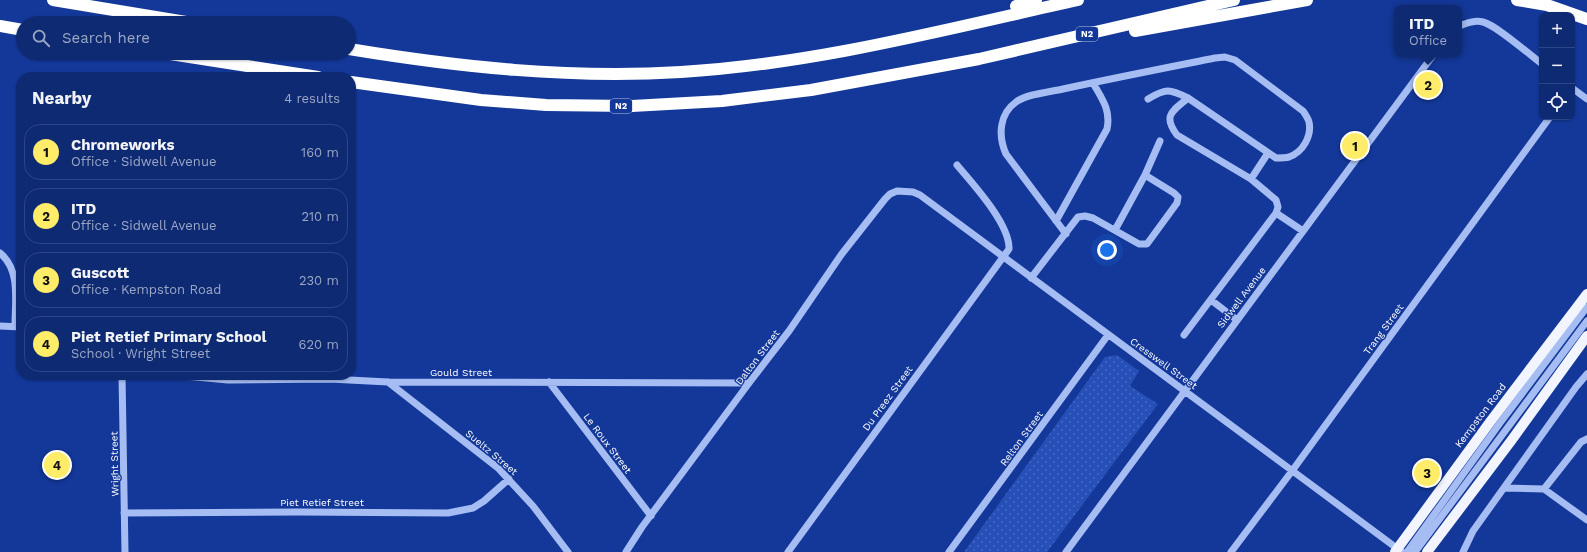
<!DOCTYPE html>
<html lang="en">
<head>
<meta charset="utf-8">
<style>
	body { margin:0; font-family:"Work Sans",sans-serif; background:#173278; color:#f1f3f6 }
	.controls { position:absolute; right:12px; top:12px; display:grid; overflow:hidden; border-radius:8px; box-shadow:0 1px 3px #0004 }
	.controls button { width:36px; height:36px; display:grid; place-items:center; padding:0; border:0; border-bottom:1px solid #2e4685; background:#0e2a73; color:#f1f3f6; font:20px sans-serif }
	.you { position:absolute; left:1107px; top:250px; width:14px; height:14px; margin:-10px; border:3px solid #fff; border-radius:50%; background:#1a73e8; box-shadow:0 0 0 6px #1a73e833 }
	.badge { display:grid; place-items:center; width:26px; height:26px; border-radius:50%; background:#ffec68; color:#111; font-size:13px; font-weight:700 }
	.pin { position:absolute; translate:-50% -50%; border:2px solid #fff; box-shadow:0 1px 4px #0006 }
	.popup { position:absolute; left:1394px; top:5px; width:68px; height:52px; box-sizing:border-box; display:grid; place-content:center; border-radius:8px; background:#0e2a73; filter:drop-shadow(0 1px 3px #0005); font-size:13px; white-space:nowrap; color:#9ba7c4 }
	.popup b { font-size:15px; color:#f1f3f6 }
	.popup::after { content:''; position:absolute; left:50%; top:100%; margin-left:-8px; border:8px solid transparent; border-top-color:#0e2a73 }
	.list { margin:0; padding:0; list-style:none }
	h2 { display:flex; justify-content:space-between; align-items:center; height:52px; margin:0; padding:0 16px; font-size:17px }
	h2 small { font-size:13px; font-weight:400; color:#9ba7c4 }
	.list li { display:grid; grid-template-columns:26px 1fr auto; gap:12px; align-items:center; box-sizing:border-box; height:56px; margin:0 8px 8px; padding:0 8px; border:1px solid #2e4685; border-radius:16px }
	.list b { display:block; font-size:15px; white-space:nowrap }
	.list p { margin:0; font-size:13px; white-space:nowrap; color:#9ba7c4 }
	.list em { font-size:13px; font-style:normal; color:#9ba7c4 }
	.icon { flex:none; width:22px; height:22px; fill:none; stroke:currentColor; stroke-width:2; stroke-linecap:round; stroke-linejoin:round }
	.map { position:relative; flex:none; width:1587px; height:552px; overflow:hidden }
	.search { position:absolute; background:#0e2a73; box-shadow:0 1px 3px #0004; left:16px; top:16px; width:340px; height:44px; display:flex; align-items:center; gap:10px; box-sizing:border-box; padding:0 14px; border-radius:22px; color:#9ba7c4; font-size:15px }
	.panel { position:absolute; background:#0e2a73; box-shadow:0 1px 3px #0004; left:16px; top:72px; width:340px; height:308px; border-radius:16px }
	.map>svg:first-child { display:block }
	.park { fill:url(#park-dots) }
	.lines { fill:none; stroke-linecap:round; stroke-linejoin:round }
	.minor { stroke:#a6bdf3; stroke-width:7 }
	.major { stroke:#f2f5ff; stroke-width:10 }
	.highway { stroke:#fff; stroke-width:12 }
	.labels { text-anchor:middle; stroke-width:3; stroke-linejoin:round; paint-order:stroke }
	.shield { fill:#133899; stroke:#b8c3e0; stroke-width:1 }
	.shield-label { font-size:9px; font-weight:bold; fill:#fff }
	.street-label { font-size:10px; fill:#fff; stroke:#133899 }
</style>
</head>
<body>
<div class="map">
<svg width="1587" height="552" viewBox="0 0 1587 552">
	<defs>
		<pattern id="park-dots" width="8" height="8" patternUnits="userSpaceOnUse"><rect width="8" height="8" fill="#2650b7"/><path d="M2 2h.1M6 6h.1" fill="none" stroke="#476ac2" stroke-width="1.8" stroke-linecap="round"/></pattern>
	</defs>
	<rect width="100%" height="100%" fill="#133899"/>
	<path class="park" d="M1117,355l22,16 -9,15 28,18 -111,148h-83l141,-195z"/>
	<g class="lines">
		<path class="minor" d="M1459,26c8,-3 16,-6 24,-4 13,3 47,33 59,42
			M1572,88l15,11
			M1251,179l17,-26
			M1276,213l27,18
			M1056,221l51,-92c4,-19 -5,-30 -14,-46
			M1115,230l30,-55 15,-34
			M1066,234l-60,-80c-8,-18 -7,-40 10,-52 10,-8 34,-10 47,-13 51,-11 102,-21 152,-31l10,-1 10,3 68,51c2,3 5,7 6,11 3,14 -6,30 -20,35 -4,1 -9,1 -13,1l-88,-60c-18,-9 -22,-10 -40,1
			M0,253c21,17 15,49 15,73
			M1031,278l47,-61 7,-1 8,2 46,26h8l30,-41 1,-6 -4,-4 -29,-18
			M1211,300l26,20
			M0,326l21,1
			M1184,335l92,-122 2,-6 -2,-7 -25,-21 -74,-44c-15,-20 -4,-24 11,-37
			M122,375l3,177
			M174,375l54,5 102,-1 58,3 361,1
			M388,382l110,86 35,38 35,46
			M549,382l102,134
			M1504,488l40,1 43,31
			M1544,489l37,-47 6,-3
			M124,513l174,-1 150,1 25,-5 11,-7 25,-22
			M626,552l16,-25 107,-144 40,-52 52,-76 44,-56 5,-5 7,-3 16,1 7,3 482,357
			M788,552l221,-303c1,-25 -36,-65 -52,-84
			M949,552l159,-217
			M1066,552l368,-498
			M1231,552l61,-81 258,-354
			M1407,552l93,-129 87,-116
			M1415,552l172,-231
			M1463,552l10,-21 103,-144 11,-13"/>
		<path class="major" d="M1395,552l95,-130 97,-128
			M1427,552l84,-111 76,-105"/>
		<path class="highway" d="M53,0l139,23
			M1517,0l30,5 40,14
			M1016,6l20,-6
			M0,26l23,4
			M1135,31l172,-31
			M349,49c110,18 220,30 332,23 134,-8 266,-43 397,-72
			M164,53l154,24
			M351,82l130,18 65,5 86,1 90,-5 89,-11 168,-31 255,-59"/>
	</g>
	<g class="labels">
		<g class="shield">
			<rect x="1076" y="27" width="22" height="14" rx="3"/>
			<rect x="610" y="99" width="22" height="14" rx="3"/>
		</g>
		<g class="shield-label">
			<text x="1087" y="37">N2</text>
			<text x="621" y="109">N2</text>
		</g>
		<g class="street-label">
			<text transform="translate(1241 297) rotate(-53)" y="4">Sidwell Avenue</text>
			<text transform="translate(1383 329) rotate(-54)" y="4">Trang Street</text>
			<text transform="translate(757 357) rotate(-53)" y="4">Dalton Street</text>
			<text transform="translate(1164 363) rotate(36)" y="4">Cresswell Street</text>
			<text x="461" y="376">Gould Street</text>
			<text transform="translate(887 398) rotate(-54)" y="4">Du Preez Street</text>
			<text transform="translate(1480 415) rotate(-53)" y="4">Kempston Road</text>
			<text transform="translate(1021 438) rotate(-54)" y="4">Relton Street</text>
			<text transform="translate(608 443) rotate(53)" y="4">Le Roux Street</text>
			<text transform="translate(492 452) rotate(40)" y="4">Sueltz Street</text>
			<text transform="translate(114 464) rotate(-91)" y="4">Wright Street</text>
			<text x="322" y="506">Piet Retief Street</text>
		</g>
	</g>
</svg>
<div class="controls">
<button>+</button>
<button>−</button>
<button><svg class="icon" aria-label="locate" viewBox="0 0 24 24"><circle cx="12" cy="12" r="6"/><path d="M12 2v4M12 18v4M2 12h4M18 12h4"/></svg></button>
</div>
<div class="you"></div>
<div class="pin badge" style="left:1355px;top:146px">1</div>
<div class="pin badge" style="left:1428px;top:85px">2</div>
<div class="popup"><b>ITD</b>Office</div>
<div class="pin badge" style="left:1427px;top:473px">3</div>
<div class="pin badge" style="left:57px;top:465px">4</div>
<div class="search"><svg class="icon" aria-label="search" viewBox="0 0 24 24"><circle cx="10" cy="10" r="6"/><path d="M15 15l6 6"/></svg>Search here</div>
<section class="panel">
<h2>Nearby<small>4 results</small></h2>
<ul class="list">
<li><span class="badge">1</span><div><b>Chromeworks</b><p>Office · Sidwell Avenue</p></div><em>160 m</em></li>
<li><span class="badge">2</span><div><b>ITD</b><p>Office · Sidwell Avenue</p></div><em>210 m</em></li>
<li><span class="badge">3</span><div><b>Guscott</b><p>Office · Kempston Road</p></div><em>230 m</em></li>
<li><span class="badge">4</span><div><b>Piet Retief Primary School</b><p>School · Wright Street</p></div><em>620 m</em></li>
</ul>
</section>
</div>
</body>
</html>
